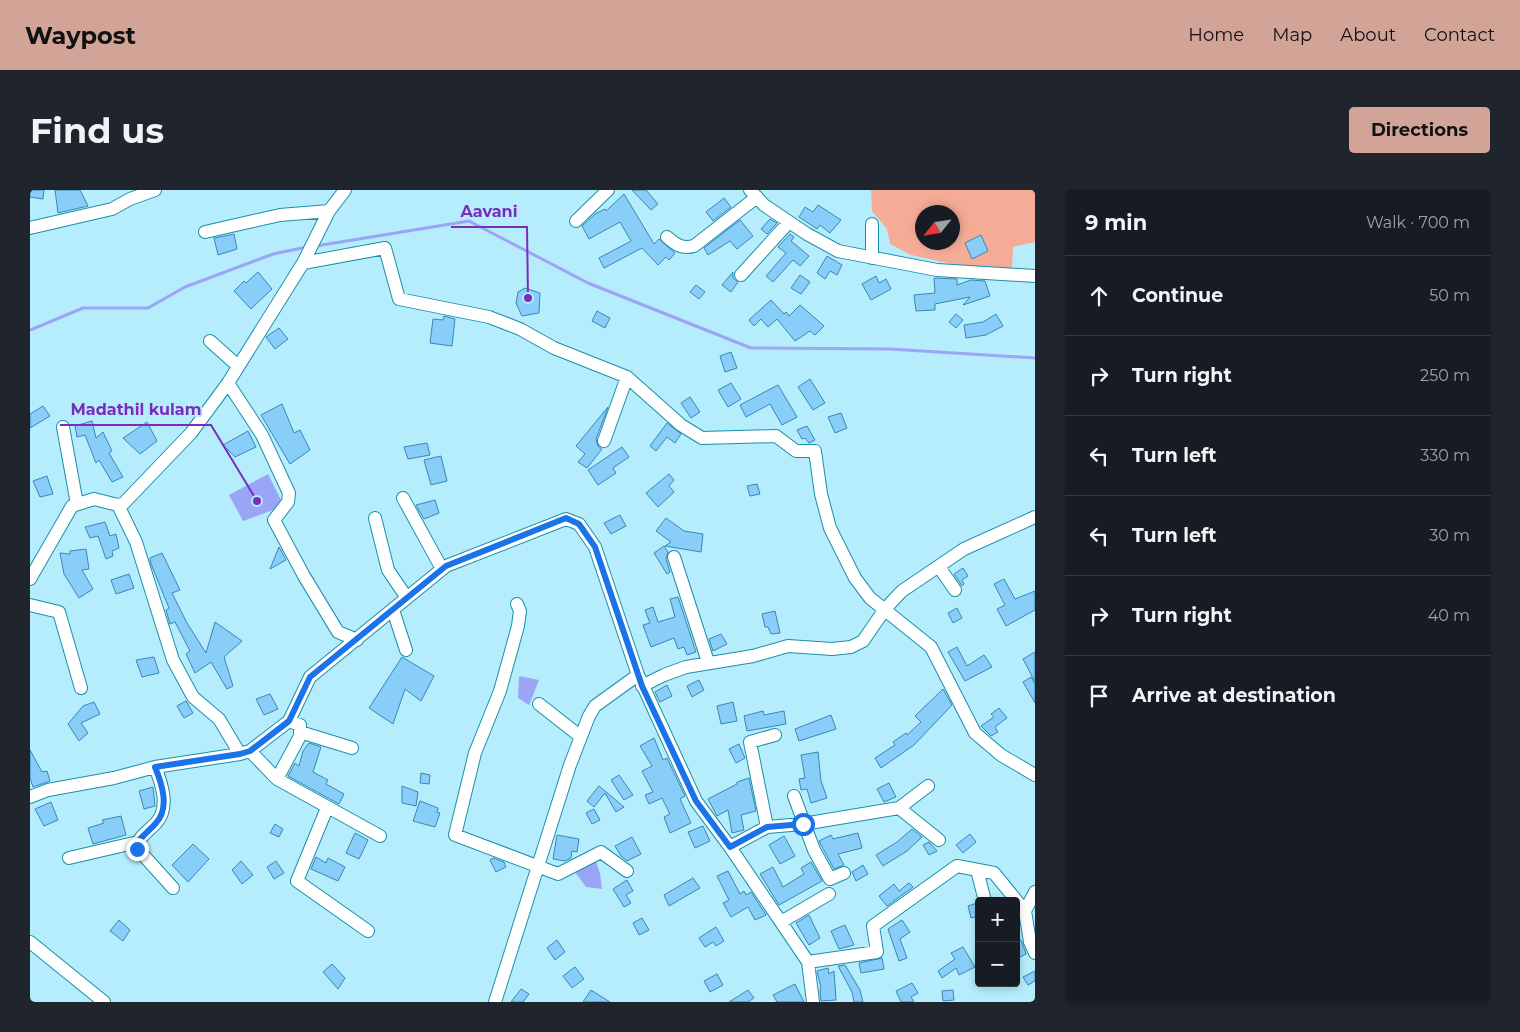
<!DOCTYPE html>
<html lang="en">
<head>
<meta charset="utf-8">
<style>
	body { margin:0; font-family:Montserrat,sans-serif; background:#20242c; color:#f1f3f6 }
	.controls { position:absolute; right:15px; bottom:15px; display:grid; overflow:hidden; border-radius:5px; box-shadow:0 2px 8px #0003 }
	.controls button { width:45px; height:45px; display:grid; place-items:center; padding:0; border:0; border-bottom:1px solid #363941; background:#171b24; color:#f1f3f6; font:25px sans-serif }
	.compass { position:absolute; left:885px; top:15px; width:45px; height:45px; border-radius:50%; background:#171b24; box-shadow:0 2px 8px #0003; rotate:240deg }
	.stop { position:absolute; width:15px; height:15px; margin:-11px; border:4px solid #1a73e8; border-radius:50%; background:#fff }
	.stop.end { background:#1a73e8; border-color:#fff; box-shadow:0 1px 5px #0008 }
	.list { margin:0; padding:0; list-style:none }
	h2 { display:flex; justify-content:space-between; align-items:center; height:65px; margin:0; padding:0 20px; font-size:21px }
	h2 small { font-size:16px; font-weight:400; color:#9ea1a6 }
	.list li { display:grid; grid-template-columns:32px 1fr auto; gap:15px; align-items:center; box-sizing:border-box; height:80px; padding:0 20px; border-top:1px solid #363941 }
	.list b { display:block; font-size:19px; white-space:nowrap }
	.list em { font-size:16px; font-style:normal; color:#9ea1a6 }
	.icon { flex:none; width:28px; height:28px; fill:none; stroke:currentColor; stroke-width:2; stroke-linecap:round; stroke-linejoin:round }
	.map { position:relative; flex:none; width:1005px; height:812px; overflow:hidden; border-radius:5px }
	header { display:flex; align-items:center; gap:30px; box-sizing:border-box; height:70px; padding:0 25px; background:#d2a497; color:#111 }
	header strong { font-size:24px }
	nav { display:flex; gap:28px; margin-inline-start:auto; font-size:18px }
	.intro { display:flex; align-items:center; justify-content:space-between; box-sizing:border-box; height:120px; padding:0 30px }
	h1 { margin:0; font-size:35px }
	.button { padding:12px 22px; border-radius:5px; background:#d2a497; color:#111; font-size:18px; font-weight:700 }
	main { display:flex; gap:30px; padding:0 30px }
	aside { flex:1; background:#171b24; border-radius:5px; box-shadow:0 2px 8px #0003 }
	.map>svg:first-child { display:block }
	.green { fill:#f5ac96; fill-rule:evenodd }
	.water { fill:#9ba5f5 }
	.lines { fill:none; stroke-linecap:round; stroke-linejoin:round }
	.stream { stroke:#9ba5f5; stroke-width:3 }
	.building { fill:#89cdf9; stroke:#3987b4 }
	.minor-casing { stroke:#1a8fa9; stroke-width:14 }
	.minor { stroke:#fff; stroke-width:12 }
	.route { stroke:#1a73e8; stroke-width:6 }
	.leader { fill:none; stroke:#7b2cbf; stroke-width:2 }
	.callout-dot { fill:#7b2cbf; stroke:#b5edfd; stroke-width:2 }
	.callout-label { font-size:16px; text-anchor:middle; font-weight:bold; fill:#7b2cbf; stroke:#b5edfd; stroke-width:4; stroke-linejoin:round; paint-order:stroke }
</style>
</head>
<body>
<header>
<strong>Waypost</strong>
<nav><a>Home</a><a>Map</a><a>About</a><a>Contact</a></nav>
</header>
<div class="intro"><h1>Find us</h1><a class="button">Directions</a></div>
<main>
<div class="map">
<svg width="1005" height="812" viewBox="0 0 1005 812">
	<rect width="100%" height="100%" fill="#b5edfd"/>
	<path class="green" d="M841,0h164v52l-22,5 -1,23 -60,-6 -41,-9 -21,-11 -3,-15 -15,-18zM892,22h30v30h-30z"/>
	<path class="water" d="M238,284l16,32 -41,15 -14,-26z
		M489,486l20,4 -10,25 -11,-7z
		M563,663l7,20 2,16 -16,-2 -11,-15z"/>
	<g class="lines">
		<path class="stream" d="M286,56l153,-25 119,62 163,65 139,1 145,9
			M0,140l53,-22h65l37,-21 88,-33 34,-7"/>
	</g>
	<path class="building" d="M0,0h14l-1,9 -13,-2z
		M25,0h25l8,16 -30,7z
		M602,0h14l12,14 -7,6z
		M594,4l30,50 5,-5 16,14 -6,7 -3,-3 -8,8 -16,-17 -38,20 -5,-10 32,-17 -11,-19 -31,17 -7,-13 13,-12 10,-5 1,2z
		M694,8l7,9 -18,14 -7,-9z
		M788,15l23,15 -11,13 -10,-8 -3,4 -18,-12 6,-10 8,5z
		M740,29l7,4 -10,11 -6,-5z
		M710,30l13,16 -16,13 -7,-8 -22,14 -4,-7z
		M204,44l3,15 -19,6 -4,-17z
		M760,44l4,3 -3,4 18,15 -9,10 -7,-6 -20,22 -7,-6 20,-23 -8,-6z
		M951,45l7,16 -16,8 -7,-16z
		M797,66l15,9 -5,10 -7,-4 -5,8 -8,-6z
		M228,82l14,17 -21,20 -17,-18 10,-10 2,2z
		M703,82v6l5,4 -7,10 -9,-7z
		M770,85l10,7 -9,12 -10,-6z
		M846,86l3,7 7,-4 5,10 -20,11 -9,-16z
		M904,88l23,1v6l14,-5 14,1 5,15 -27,9 7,-8 -35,7v6l-19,1 -2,-16 21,-2z
		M666,95l9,7 -6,7 -9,-7z
		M495,98l15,5 -1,20 -17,3 -6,-13 2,-11z
		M741,110l13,14 2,-2 3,4 11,-11 24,21 -9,9 -5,-4 -15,10 -18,-22 -9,8 -7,-8 -7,7 -5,-6z
		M567,121l13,7 -5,10 -13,-7z
		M926,124l7,6 -7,8 -7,-6z
		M966,124l7,12 -17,9 -20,3 -2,-13 19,-3z
		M414,126l11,3 -3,27 -22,-3 3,-24 10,1z
		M249,138l9,11 -13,10 -9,-12z
		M701,162l6,16 -12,4 -5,-16z
		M780,189l15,24 -12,7 -15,-23z
		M701,193l10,16 -13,8 -10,-17z
		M748,195l19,32 -15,8 -12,-21 -24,13 -6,-12z
		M660,207l10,15 -9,6 -10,-15z
		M252,214l12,29 6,-3 10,20 -20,14 -29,-49z
		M13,216l7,10 -20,12v-14z
		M578,217l-12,32 2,7 4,3 -15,19 -9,-6 7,-8 -9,-8z
		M811,223l6,15 -12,5 -7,-16z
		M62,231l4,17 7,-6 9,19 -3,2 14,24 -11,5 -13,-22 -3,3 -11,-28 -8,2 -2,-11z
		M117,232l10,19 -17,13 -17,-16z
		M637,233l14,11 -6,9 -8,-6 -11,14 -6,-5z
		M777,236l8,14 -6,3 -4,-5 -3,1 -5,-9z
		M218,241l8,16 -21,10 -12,-12z
		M397,253l3,12 -22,4 -4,-12z
		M592,257l7,10 -16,11 3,5 -18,12 -10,-15z
		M411,266l6,25 -16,4 -7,-25z
		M639,284l5,6 -5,6 5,6 -16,15 -12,-14z
		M17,286l6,18 -13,3 -7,-16z
		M727,294l3,10 -10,2 -3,-10z
		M405,310l4,13 -15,6 -8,-14z
		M590,325l6,11 -15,8 -7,-11z
		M636,328l18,13 19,3 -2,18 -36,-6 6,-4 -15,-11z
		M75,332l5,14 6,-2 3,14 -7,3 1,5 -7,3 -8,-23 -8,2 -5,-11z
		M634,356l4,6 -2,7 4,13 -3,2 -13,-21z
		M249,357l7,13 -16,9z
		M56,359l3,20 -7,1 11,19 -14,9 -15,-24 -4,-21 10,1v-3z
		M132,363l18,37 -8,3 15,30 19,30 9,-31 27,19 -18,16 9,29 -6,3 -16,-27 -16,11 -9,-19 4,-3 -15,-29 -5,2 -4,-14 3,-2 -18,-44 -1,-6z
		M933,378l5,8 -6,4 2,4 -2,2 -8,-12z
		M99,384l5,14 -18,6 -5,-14z
		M974,389l11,20 20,-8v19l-29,16 -9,-17 8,-4 -11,-21z
		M648,407l18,55 -9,3 -3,-8 -6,2 -4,-11 -23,9 -8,-22 7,-2 -5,-13 8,-3 5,15 17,-5 -5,-18z
		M927,418l5,10 -9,5 -5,-10z
		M745,421l5,22 -9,1 -3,-7h-3l-3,-13z
		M691,444l6,10 -14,7 -4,-12z
		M927,457l10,19 17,-11 8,12 -27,14 -17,-29z
		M1005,462v30l-12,-23z
		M124,467l5,16 -17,4 -6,-17z
		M372,467l32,19 -13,25 -16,-12 -12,35 -24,-16z
		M1001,487l4,7v19l-12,-21z
		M669,490l5,10 -12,7 -5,-11z
		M637,495l5,11 -12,6 -5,-10z
		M913,499l9,16 -38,40 -33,23 -6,-10 20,-13 -2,-3 13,-9 1,2 14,-13 -6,-6z
		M240,504l8,15 -14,6 -8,-16z
		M156,511l7,12 -9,5 -7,-12z
		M64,512l6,12 -19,9 7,10 -9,8 -11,-17 15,-18z
		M703,512l4,19 -16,3 -4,-18z
		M969,518l8,10 -12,9 3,5 -7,4 -10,-10 13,-9 -3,-3z
		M733,521l1,4 20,-4 2,13 -39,7 -3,-15z
		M801,525l5,14 -37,12 -4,-12z
		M624,548l9,22 4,-2 18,38 -5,3 11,24 -21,10 -6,-16 6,-3 -8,-16 -13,6 -4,-9 8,-3 -11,-21 10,-5 -12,-20z
		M279,553l12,4 -8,25 15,8 -2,4 18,10 -5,10 -51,-28 7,-13 4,3 4,-15z
		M709,554l6,14 -9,5 -7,-14z
		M0,560l12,22 5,-1 3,10 -17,6 -3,-9z
		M788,562l3,29 6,17 -16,5 -4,-14 -6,1 -2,-11 6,-1 -4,-23z
		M391,583l9,2 -1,9 -9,-1z
		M589,585l14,20 -9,5 -13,-20z
		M719,588l7,33 -15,4 3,15 -12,3 -4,-23 -11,6 -9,-17 29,-15v-2z
		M859,593l7,14 -12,5 -7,-13z
		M372,596l16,6 -2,14 -14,-3z
		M569,596l6,5 19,16 -8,5 -11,-19 -11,14 -7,-6z
		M123,597l2,19 -11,3 -5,-18z
		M390,611l18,7 -1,4 3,1 -5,14 -22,-6z
		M21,612l7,18 -14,6 -9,-17z
		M564,619l6,11 -8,4 -6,-11z
		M91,626l5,19 -33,9 -5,-16 16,-5 -2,-3z
		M245,634l8,5 -4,8 -9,-4z
		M673,636l7,15 -15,7 -7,-16z
		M882,639l10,8 -15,14 -24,15 -7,-11 21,-13z
		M325,643l13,7 -9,19 -13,-6z
		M828,643l4,15 -24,6 6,11 -10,4 -15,-28 12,-6 2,4z
		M940,644l6,8 -13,11 -7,-8z
		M527,645l22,4 -2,13 -5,-1 -1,7 -6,3 -12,-2z
		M754,646l11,20 -15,8 -11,-19z
		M602,647l9,17 -14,7 -6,-5 -6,-10z
		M899,652l8,9 -8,4 -6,-10z
		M163,654l16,15 -21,23 -16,-17z
		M286,667l10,6 2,-5 17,9 -7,14 -27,-12z
		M463,668l11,4 2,5 -10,5 -6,-12z
		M211,671l12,14 -11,9 -10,-14z
		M246,671l8,12 -10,6 -7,-12z
		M781,672l11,19 -43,24 -19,-31 13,-7 10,20 21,-13 -3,-6z
		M833,675l5,9 -12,7 -4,-9z
		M698,681l12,23 4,-3 2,4 5,-3 15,23 -11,5 -7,-13 -17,10 -8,-14 6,-3 -12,-24z
		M663,688l7,10 -31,18 -5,-11z
		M597,690l6,11 -7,4 5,8 -7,4 -11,-18z
		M879,693l4,4 -26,19 -8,-10 15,-12 5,7z
		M947,713l2,13 -8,2 -3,-12z
		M779,725l11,23 -11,7 -13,-22z
		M612,728l7,12 -10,5 -6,-12z
		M89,730l11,10 -7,11 -13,-10z
		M872,730l8,12 -10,7 7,19 -8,3 -11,-32z
		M815,735l9,20 -15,4 -8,-18z
		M686,737l8,14 -8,5 -3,-4 -8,5 -6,-9z
		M527,750l8,12 -10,8 -8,-12z
		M991,750l5,14 -10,5v-17z
		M933,757l12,20 -16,8 -3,-7 -14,10 -4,-7 17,-12 -4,-6z
		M852,768l2,11 -23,4 -2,-10z
		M302,774l13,14 -7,11 -15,-17z
		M815,775l15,25 3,12h-9l-2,-10 -14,-26z
		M545,777l9,12 -12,9 -9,-12z
		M798,778l1,6 5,-3 2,29 -15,1 -1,-12 1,-1 -4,-17z
		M1005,781v10l-7,4 -5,-8z
		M687,784l6,11 -13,7 -6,-11z
		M882,793l6,10 -7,4 3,5h-13l-5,-11z
		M765,794l9,18h-27l-4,-7z
		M491,799l8,5 -6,8h-12z
		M561,800l19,12h-27z
		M718,800l6,8 -6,4h-19z
		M923,800l1,10 -11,1 -1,-10z"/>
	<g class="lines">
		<defs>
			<path id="minor" d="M720,0l14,15 43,29 31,17 99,19 98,6
				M546,31l32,-31
				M0,38l82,-19 18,-10 25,-9
				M175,42l75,-17 49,-4
				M637,47c9,8 15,12 27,9l63,-49
				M842,68v-34
				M273,73l82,-15 14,51 90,18 31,12 34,19 73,29 54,48 21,13 74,-2 20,15h19l6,43 9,34 25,50 15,20 61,49 44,86 26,22 34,20
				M711,85l48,-53
				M180,151l28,25
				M198,193l34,52 27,58 -1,9 -14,18 30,56 34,56 19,8
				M33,237l14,77
				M574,251l23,-64
				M373,308l39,71
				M88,315l5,-1 68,-71 37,-50 75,-120 26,-52 16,-21
				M345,328l13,52 19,28
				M644,367l34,105
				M909,377l16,23
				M0,389l42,-73 22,-7 24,6 18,37 37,118 20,37 26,22 21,35 10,-3 39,-30 21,-44 136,-111 120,-47 13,5 16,23 43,128 58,126 34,46 78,115 5,40
				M487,414l3,7 -2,15 -18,65 -25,62 -20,82 103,39 43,-22 26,19
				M0,415l29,7 22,76
				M363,420l13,40
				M612,496l22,-11 22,-8 67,-11 35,-10 44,3 19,-2 12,-6 22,-32 17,-18 62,-42 71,-32
				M509,514l42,33
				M259,531l11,4v11l-23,43 103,57
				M270,542l52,16
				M220,561l27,28
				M125,577c7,17 15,41 1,56 -7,8 -17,13 -20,24l37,41
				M764,606l20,54 16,29 14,-6
				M0,607l18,-7 66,-12 41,-11 85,-13
				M297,618l-30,73 71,50
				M869,618l40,32
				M737,637l-17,-85 25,-7
				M700,657l37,-20 36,-3 96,-16 29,-22
				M39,668l69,-16
				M947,680l8,31
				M1005,702l-10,19 5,31 5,11
				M751,732l48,-28
				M0,752l74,60
				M778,772l69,-10 -4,-26 84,-60 37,7 31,38
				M465,812l75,-237 19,-49 6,-10 43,-31"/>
		</defs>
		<use href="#minor" class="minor-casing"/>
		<use href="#minor" class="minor"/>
	</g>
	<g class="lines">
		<path class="route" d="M107,659v-6c6,-8 13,-13 19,-20 14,-15 6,-39 -1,-56l85,-13 10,-3 39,-30 21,-44 136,-111 120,-48 13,6 16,23 47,139 54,115 34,46 37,-20 36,-3"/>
	</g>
	<path class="leader" d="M498 108L497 37H421M227 311L181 235H30"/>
	<g class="callout-dot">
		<circle cx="498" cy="108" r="5"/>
		<circle cx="227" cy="311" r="5"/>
	</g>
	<g class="callout-label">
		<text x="459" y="27">Aavani</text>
		<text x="106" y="225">Madathil kulam</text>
	</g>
</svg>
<div class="controls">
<button>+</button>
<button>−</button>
</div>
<svg class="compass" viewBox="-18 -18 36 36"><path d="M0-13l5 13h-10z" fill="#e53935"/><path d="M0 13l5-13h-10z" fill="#9ea1a6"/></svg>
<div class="stop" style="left:773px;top:634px"></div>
<div class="stop end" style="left:107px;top:659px"></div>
</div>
<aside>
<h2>9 min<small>Walk · 700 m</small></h2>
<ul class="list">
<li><svg class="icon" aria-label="ahead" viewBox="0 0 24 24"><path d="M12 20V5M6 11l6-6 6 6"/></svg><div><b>Continue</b></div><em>50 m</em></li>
<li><svg class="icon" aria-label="right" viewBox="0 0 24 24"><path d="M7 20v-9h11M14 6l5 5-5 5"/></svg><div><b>Turn right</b></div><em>250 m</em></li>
<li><svg class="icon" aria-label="left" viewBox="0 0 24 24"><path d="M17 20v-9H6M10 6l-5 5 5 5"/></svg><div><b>Turn left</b></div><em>330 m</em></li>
<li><svg class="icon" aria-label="left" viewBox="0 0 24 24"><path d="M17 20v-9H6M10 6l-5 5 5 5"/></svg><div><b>Turn left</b></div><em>30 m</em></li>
<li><svg class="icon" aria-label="right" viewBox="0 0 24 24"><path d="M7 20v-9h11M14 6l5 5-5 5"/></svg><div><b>Turn right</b></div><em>40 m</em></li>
<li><svg class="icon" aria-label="arrive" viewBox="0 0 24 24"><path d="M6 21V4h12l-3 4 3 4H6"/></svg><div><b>Arrive at destination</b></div></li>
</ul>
</aside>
</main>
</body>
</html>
